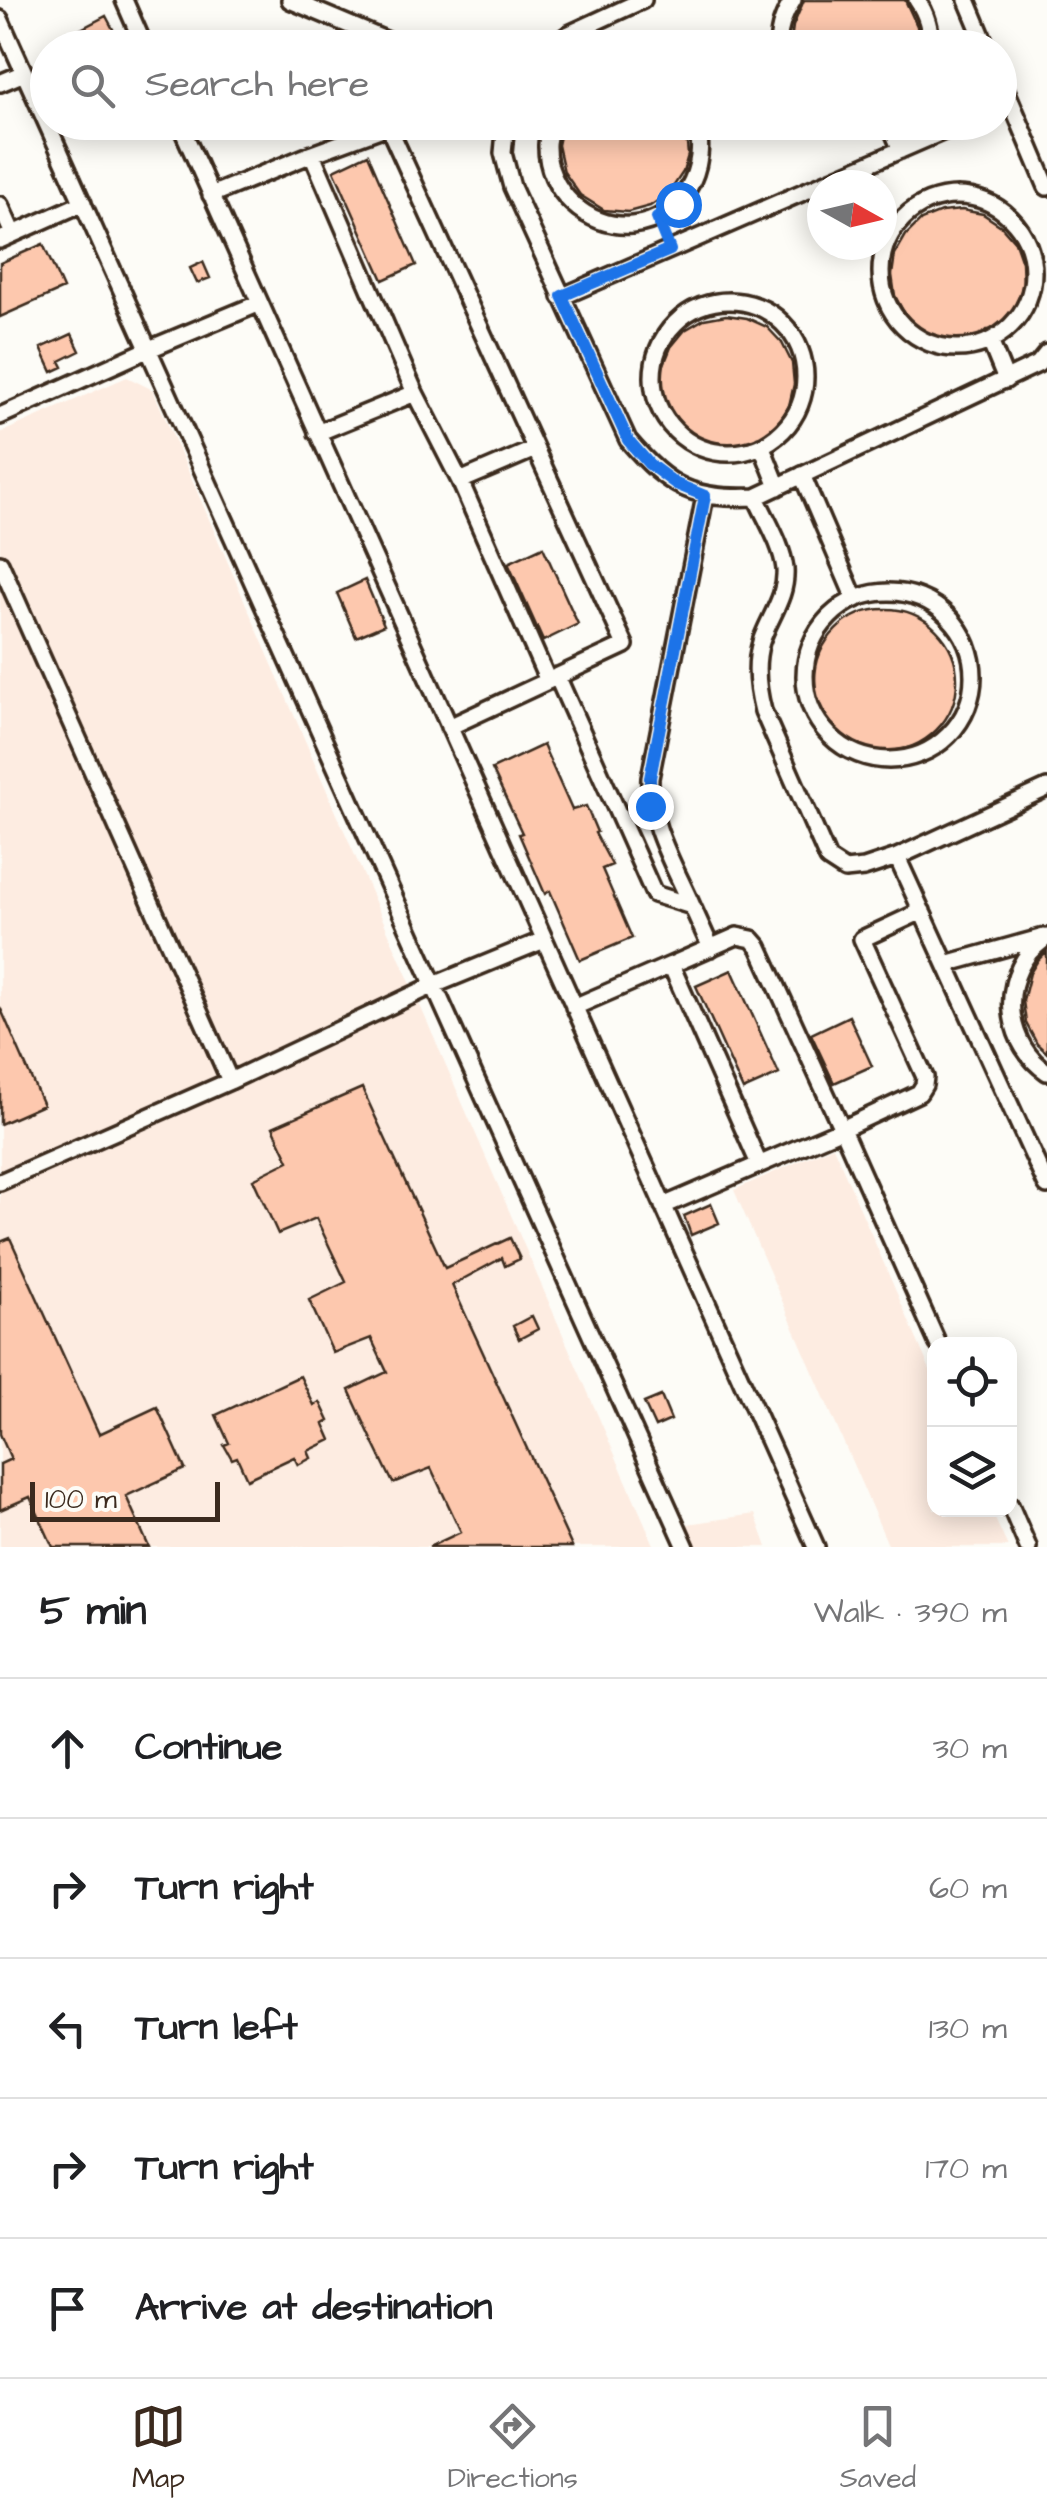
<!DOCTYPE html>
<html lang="en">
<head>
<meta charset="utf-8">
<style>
	body { margin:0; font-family:"Architects Daughter",sans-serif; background:#f6f6f6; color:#202124 }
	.controls { position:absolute; right:30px; bottom:30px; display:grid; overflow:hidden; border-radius:20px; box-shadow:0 5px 25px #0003 }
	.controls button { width:90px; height:90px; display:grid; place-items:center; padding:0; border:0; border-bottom:2px solid #e0e0e0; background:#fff; color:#202124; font:50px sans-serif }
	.compass { position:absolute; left:807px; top:170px; width:90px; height:90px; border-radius:50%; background:#fff; box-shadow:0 5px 25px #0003; rotate:98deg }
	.scale { position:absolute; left:30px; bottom:25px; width:190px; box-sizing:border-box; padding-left:10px; border:5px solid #3b2a1e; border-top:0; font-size:28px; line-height:35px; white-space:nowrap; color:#3b2a1e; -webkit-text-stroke:8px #fdfcf7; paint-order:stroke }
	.stop { position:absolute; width:30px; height:30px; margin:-22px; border:8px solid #1a73e8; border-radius:50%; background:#fff }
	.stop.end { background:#1a73e8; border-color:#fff; box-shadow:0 2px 10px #0008 }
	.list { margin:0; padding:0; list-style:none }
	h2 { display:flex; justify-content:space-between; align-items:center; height:130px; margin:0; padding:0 40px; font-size:42px }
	h2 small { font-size:32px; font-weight:400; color:#757577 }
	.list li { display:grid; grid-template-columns:65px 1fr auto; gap:30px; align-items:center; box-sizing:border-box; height:140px; padding:0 40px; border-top:2px solid #e0e0e0 }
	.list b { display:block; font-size:38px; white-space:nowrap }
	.list em { font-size:32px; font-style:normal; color:#757577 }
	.icon { flex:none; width:55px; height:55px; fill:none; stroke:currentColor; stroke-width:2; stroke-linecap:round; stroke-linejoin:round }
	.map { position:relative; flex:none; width:1047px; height:1547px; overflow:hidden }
	.search { position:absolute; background:#fff; box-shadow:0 5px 25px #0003; left:30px; right:30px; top:30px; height:110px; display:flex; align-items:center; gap:25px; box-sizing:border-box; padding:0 35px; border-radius:55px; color:#757577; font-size:38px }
	.sheet { height:830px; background:#fff }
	nav { display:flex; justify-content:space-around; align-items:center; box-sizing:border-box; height:140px; border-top:2px solid #e0e0e0; background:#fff; font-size:28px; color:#757577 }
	nav a { display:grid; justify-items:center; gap:5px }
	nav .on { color:#3b2a1e }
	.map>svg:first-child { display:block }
	.built { fill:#fdece1 }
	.building { fill:#fdc8ae; stroke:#3b2a1e; stroke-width:2.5 }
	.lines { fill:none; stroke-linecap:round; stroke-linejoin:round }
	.minor-casing { stroke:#3b2a1e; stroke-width:22 }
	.minor { stroke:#fdfcf7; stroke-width:15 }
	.route { stroke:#1a73e8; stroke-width:12 }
</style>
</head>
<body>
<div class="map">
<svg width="1047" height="1547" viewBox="0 0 1047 1547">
	<rect width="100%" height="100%" fill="#fdfcf7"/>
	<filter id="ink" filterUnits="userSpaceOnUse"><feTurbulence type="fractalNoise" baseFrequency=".01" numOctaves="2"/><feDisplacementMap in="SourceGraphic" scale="20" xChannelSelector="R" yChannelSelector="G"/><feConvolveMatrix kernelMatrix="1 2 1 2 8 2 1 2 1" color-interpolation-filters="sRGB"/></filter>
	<g filter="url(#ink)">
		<path class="built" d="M127,377l26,13 502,1157h-655v-1114z
			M833,1146l101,233v131h57l17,37h-119l-155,-357z
			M755,1514l12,33h-70l-10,-23z"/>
		<path class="building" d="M804,0h101l12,26 3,22h-130l3,-22z
			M106,16l10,19 -28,13 -9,-18z
			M563,122h122l3,33 -5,17 -14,21 -19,13 -22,6 -24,-2 -24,-15 -16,-23 -6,-27z
			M368,154l48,111 -33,15 -49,-110z
			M962,210l21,4 18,12 14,16 7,20 1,22 -6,22 -14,17 -10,7h-6l-7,7 -16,5 -22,-2 -20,-9 -16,-15 -11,-20 -3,-21 3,-21 11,-19 15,-15 20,-8z
			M43,244l20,45 -63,28v-54z
			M203,262l7,16 -13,5 -7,-15z
			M726,315l21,3 20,9 15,16 10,20 2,21 -5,22 -11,18 -14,12 -7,1 -5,5 -11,4 -21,1 -21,-6 -18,-13 -13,-18 -6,-21 1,-22 8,-20 14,-17 19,-11z
			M72,334l8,17 -20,10 3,6 -11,5 -11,-24z
			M543,547l35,77 -35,17 -35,-78z
			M365,580l19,45 -28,12 -19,-44z
			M815 680a71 71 0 1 1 142 0a71 71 0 1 1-142 0Z
			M543,745l29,65 14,-4 11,26 -2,1 17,32 -10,4 30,69 -52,22 -30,-69 -5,3 -26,-60 3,-1 -30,-64z
			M1047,951v102l-10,-9 -11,-21 -3,-22 7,-28 8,-13z
			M732,970l47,104 -36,16 -47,-104z
			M0,1007l43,98 -43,19z
			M849,1016l23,50 -38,17 -23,-49z
			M362,1088l83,180 65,-30 10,21 -15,7 -3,-8 -50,27 120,262h-143l32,-15 -30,-64 -38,15 -19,-39 -25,-54 38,-18 -16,-34 -38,15 -24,-53 37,-18 -30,-64 -38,16 -25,-55 36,-18 -16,-34z
			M711,1204l8,19 -28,12 -7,-19z
			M10,1238l89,196 58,-27 28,62 -59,27 23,51h-96l-23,-50 -30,13v-46l11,-5 -11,-25v-192z
			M532,1316l6,13 -19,10 -6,-13z
			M300,1376l14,29 6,-3 9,19 -5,3 7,16 -23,11 3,7 -13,7 -4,-8 -47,22 -10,-22 -5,2 -8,-14 5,-2 -13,-28z
			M661,1396l10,24 -16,7 -11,-24z"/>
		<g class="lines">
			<defs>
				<path id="minor" d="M124,0l21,48
					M290,0l114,48
					M917,0c10,14 14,30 14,48
					M967,0l20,48
					M0,19l686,1528
					M550,48l19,-14 74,-34
					M779,48c-2,-18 5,-34 14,-48
					M1000,76l47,111
					M0,83l24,-10
					M179,122l637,1425
					M506,122l-3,31 9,34 116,253c41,48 65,60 128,57l282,-133 9,-11
					M552,122c-2,8 -5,16 -5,23 -1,45 40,84 85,80 50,-5 78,-57 64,-103
					M889,122l12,28
					M312,154l103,239 45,88 88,200
					M211,195l101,-41 76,-28 237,519 -176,82
					M881 272a76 76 0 1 1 152 0a76 76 0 1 1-152 0Z
					M0,205l13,29
					M0,240l83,-37
					M561,297l404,-175
					M653 377a76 76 0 1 1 152 0a76 76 0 1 1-152 0Z
					M990,341l16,39
					M0,416l147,-66 113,-47
					M317,433l98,-40
					M762,447l16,40
					M802,475l53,124
					M460,481l75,-32
					M756,497c10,23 26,47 29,72 2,28 -16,48 -24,73 -7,23 -4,46 2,69l65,148 17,11 19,-2 33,-11 150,-69
					M0,563l230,518
					M805 676a84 84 0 1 1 168 0a84 84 0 1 1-168 0Z
					M557,676l97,218 38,12 19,42
					M897,857l150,329
					M692,906c-18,-41 -44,-83 -42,-128l55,-282
					M1047,937c-6,5 -13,10 -18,16 -29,37 -21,93 18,119
					M946,964l98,-27
					M671,965l66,-29 15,3 7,8 83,182 77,-36 5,-8 1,-8 -63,-138 60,-28
					M574,1007l97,-42 88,199
					M0,1182l230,-101 204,-96 110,-45
					M663,1206l179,-77 96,215
					M1010,1505l18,42"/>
			</defs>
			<use href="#minor" class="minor-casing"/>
			<use href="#minor" class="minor"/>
		</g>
	</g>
	<g class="lines" filter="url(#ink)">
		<path class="route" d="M650,806v-28l55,-282 -29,-12 -27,-20 -21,-24 -66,-144 108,-46 -13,-32 21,-14"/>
	</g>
</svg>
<div class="controls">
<button><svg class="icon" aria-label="locate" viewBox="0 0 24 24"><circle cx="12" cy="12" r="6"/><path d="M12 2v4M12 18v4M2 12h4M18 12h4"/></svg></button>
<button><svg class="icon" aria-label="layers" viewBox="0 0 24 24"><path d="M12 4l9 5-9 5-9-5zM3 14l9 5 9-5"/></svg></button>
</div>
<svg class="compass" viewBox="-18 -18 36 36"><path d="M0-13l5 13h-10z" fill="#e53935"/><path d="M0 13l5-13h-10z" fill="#757577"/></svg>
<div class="scale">100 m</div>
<div class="stop" style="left:678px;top:204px"></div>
<div class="stop end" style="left:650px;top:806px"></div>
<div class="search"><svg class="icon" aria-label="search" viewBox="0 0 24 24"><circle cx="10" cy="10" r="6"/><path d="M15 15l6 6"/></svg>Search here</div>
</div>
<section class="sheet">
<h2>5 min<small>Walk · 390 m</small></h2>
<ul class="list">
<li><svg class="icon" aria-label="ahead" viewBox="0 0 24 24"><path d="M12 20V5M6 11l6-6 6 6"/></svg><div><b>Continue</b></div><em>30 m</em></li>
<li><svg class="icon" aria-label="right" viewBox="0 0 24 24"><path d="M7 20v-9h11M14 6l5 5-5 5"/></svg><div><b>Turn right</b></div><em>60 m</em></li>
<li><svg class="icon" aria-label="left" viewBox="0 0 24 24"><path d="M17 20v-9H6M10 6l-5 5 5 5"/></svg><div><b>Turn left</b></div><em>130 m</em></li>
<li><svg class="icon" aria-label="right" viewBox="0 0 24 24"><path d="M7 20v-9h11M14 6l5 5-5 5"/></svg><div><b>Turn right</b></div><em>170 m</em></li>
<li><svg class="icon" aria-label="arrive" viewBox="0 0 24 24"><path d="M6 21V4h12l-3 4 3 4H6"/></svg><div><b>Arrive at destination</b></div></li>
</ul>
</section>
<nav>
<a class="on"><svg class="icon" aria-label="map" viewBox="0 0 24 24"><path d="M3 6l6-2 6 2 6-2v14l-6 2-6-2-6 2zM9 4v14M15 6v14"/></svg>Map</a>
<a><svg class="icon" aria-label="directions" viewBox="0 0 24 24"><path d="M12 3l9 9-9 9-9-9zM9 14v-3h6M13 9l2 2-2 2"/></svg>Directions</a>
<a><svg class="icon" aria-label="saved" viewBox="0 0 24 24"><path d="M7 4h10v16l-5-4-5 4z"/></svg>Saved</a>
</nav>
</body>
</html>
